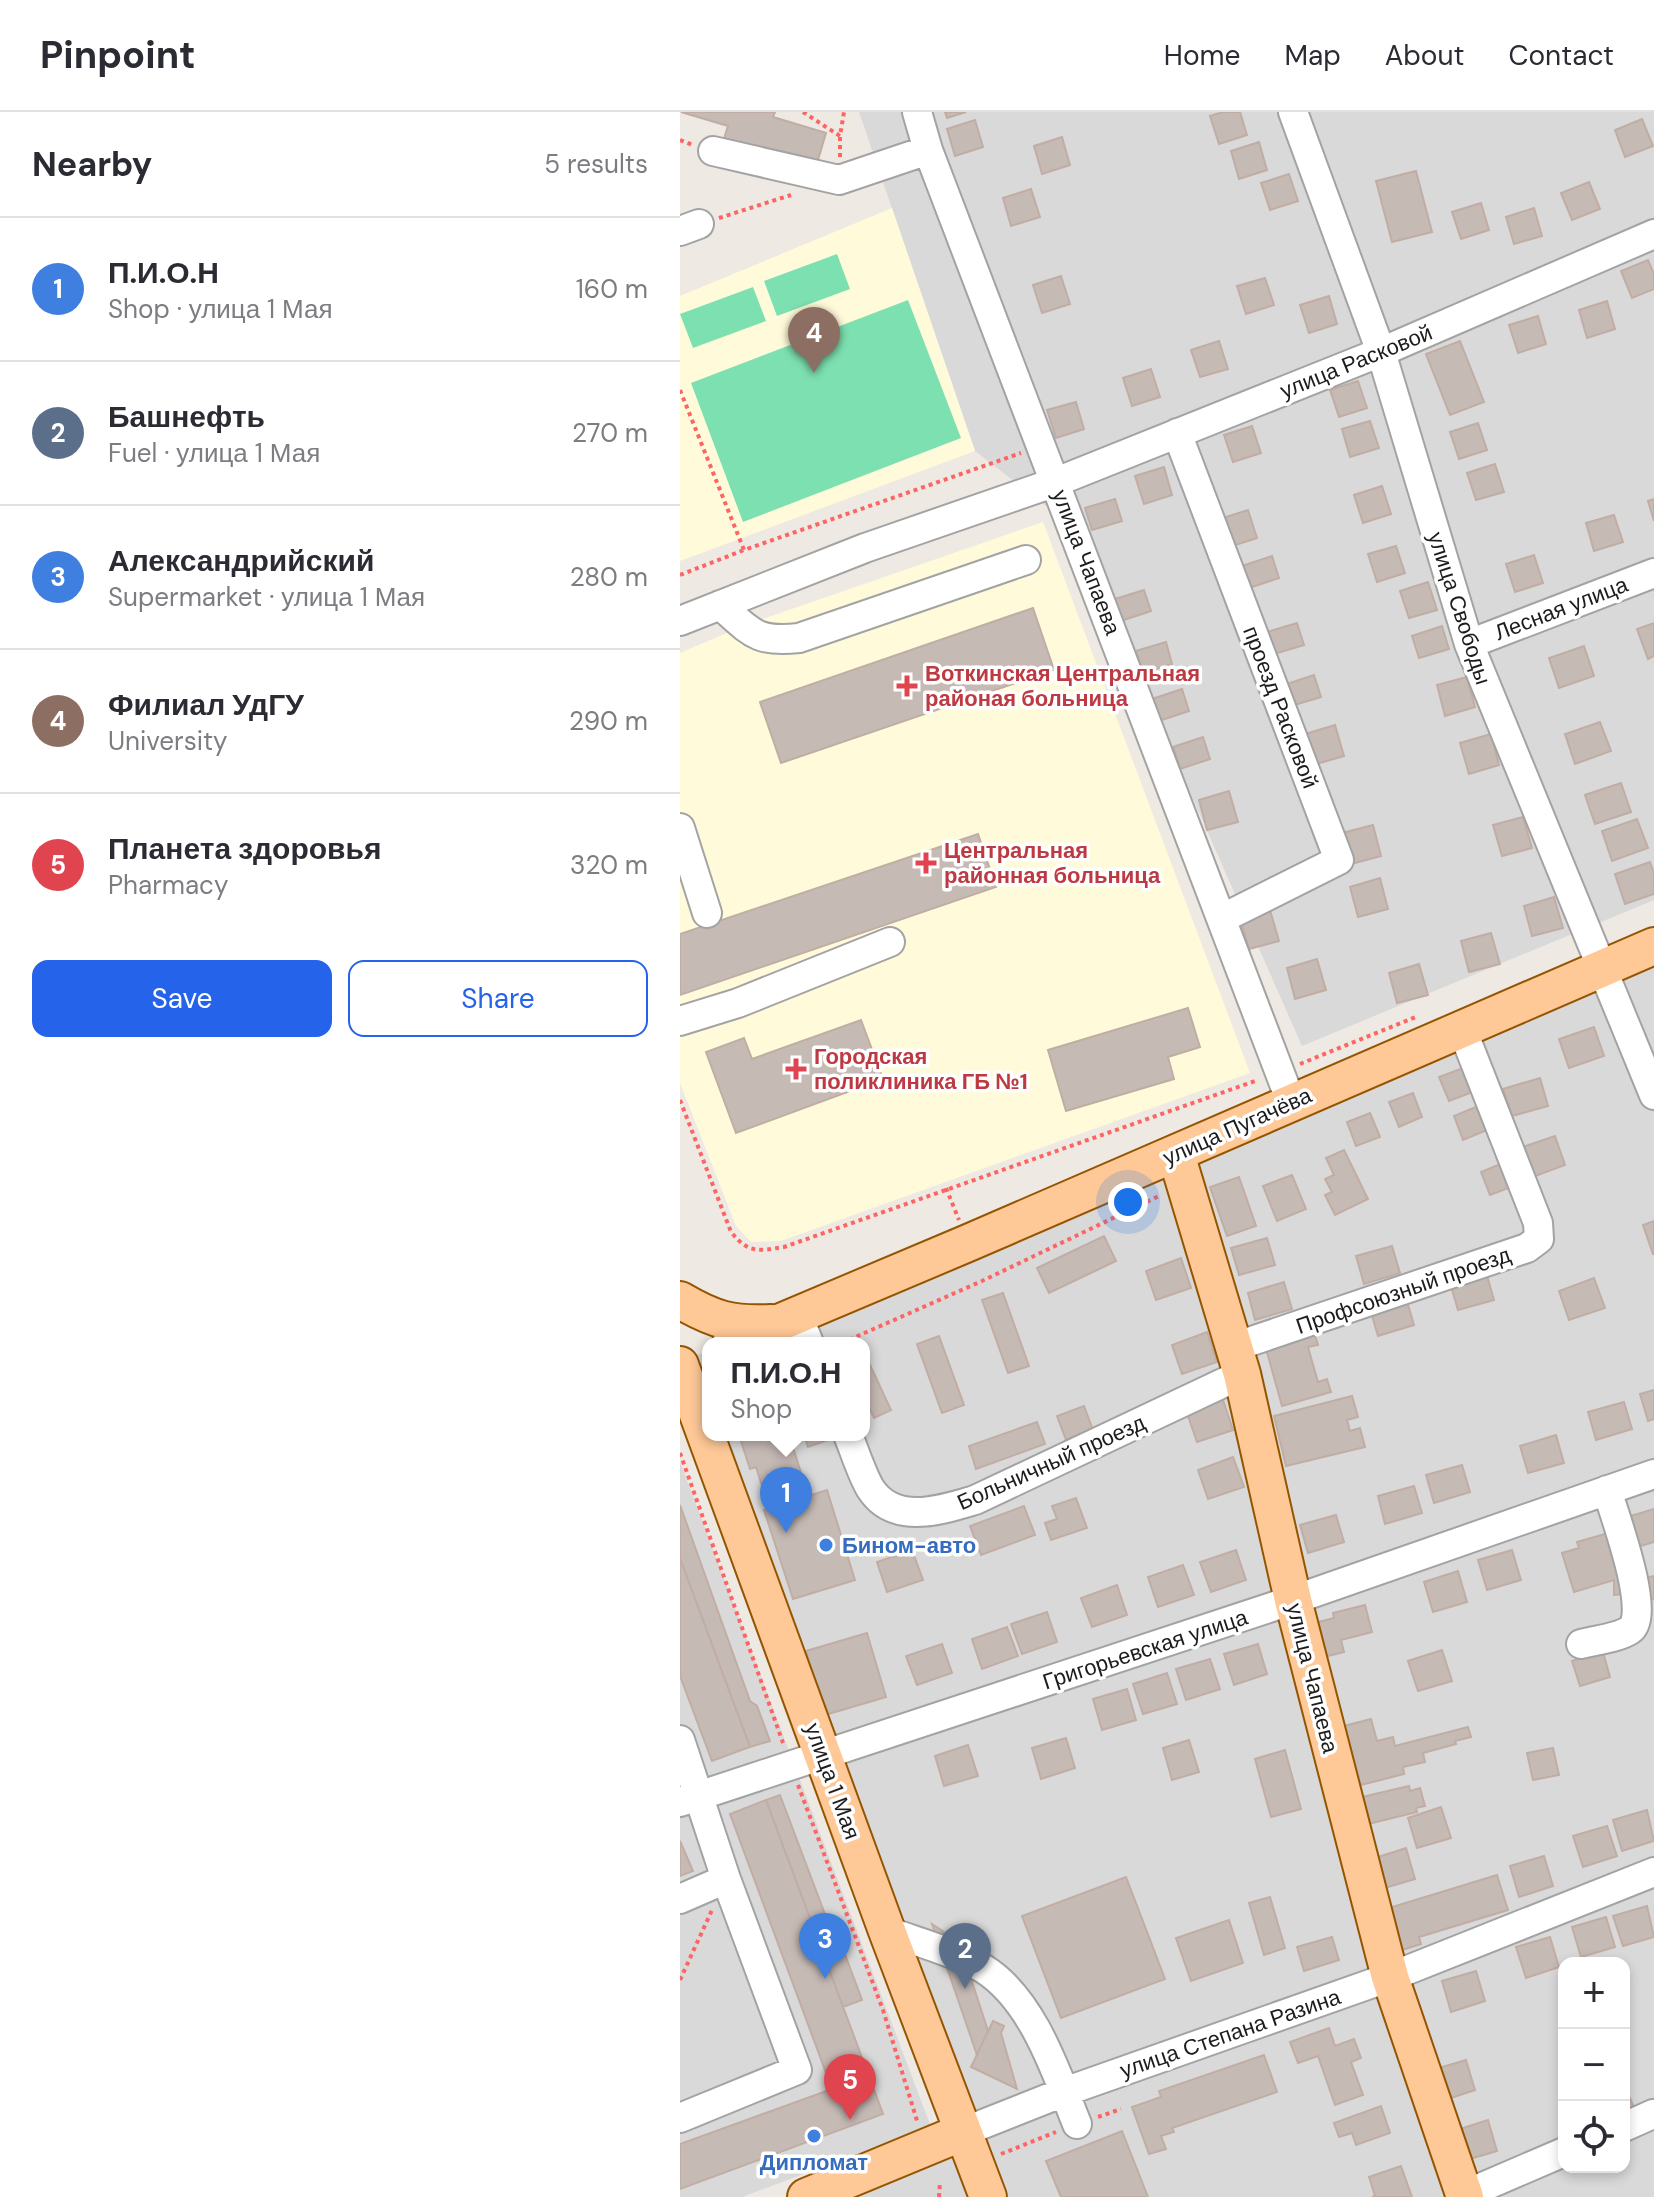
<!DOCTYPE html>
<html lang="en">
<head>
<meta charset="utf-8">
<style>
	body { margin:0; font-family:"DM Sans",sans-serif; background:#f2f2f3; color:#2b2b33 }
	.controls { position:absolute; right:24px; bottom:24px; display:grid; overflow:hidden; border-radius:16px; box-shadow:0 4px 12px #0003 }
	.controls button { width:72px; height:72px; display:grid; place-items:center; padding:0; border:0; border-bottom:2px solid #e1e1e2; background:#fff; color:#2b2b33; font:40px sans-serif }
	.you { position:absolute; left:448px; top:1090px; width:28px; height:28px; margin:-20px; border:6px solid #fff; border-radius:50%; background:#1a73e8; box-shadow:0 0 0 12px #1a73e833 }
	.badge { display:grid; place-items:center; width:52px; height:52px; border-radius:50%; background:#2563eb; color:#fff; font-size:26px; font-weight:700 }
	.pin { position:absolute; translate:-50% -66px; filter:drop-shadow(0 2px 4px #0008) }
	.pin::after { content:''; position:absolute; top:42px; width:28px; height:24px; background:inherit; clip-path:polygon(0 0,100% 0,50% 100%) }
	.popup { position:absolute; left:22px; top:1225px; width:168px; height:104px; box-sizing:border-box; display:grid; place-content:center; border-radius:16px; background:#fff; filter:drop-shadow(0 2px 6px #0005); font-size:26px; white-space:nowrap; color:#7c7c81 }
	.popup b { font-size:30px; color:#2b2b33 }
	.popup::after { content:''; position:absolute; left:50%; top:100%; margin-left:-16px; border:16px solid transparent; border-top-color:#fff }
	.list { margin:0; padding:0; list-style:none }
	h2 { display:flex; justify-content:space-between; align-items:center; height:104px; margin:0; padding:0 32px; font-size:34px }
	h2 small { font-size:26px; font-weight:400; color:#7c7c81 }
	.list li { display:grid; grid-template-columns:52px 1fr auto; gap:24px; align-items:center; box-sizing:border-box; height:144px; padding:0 32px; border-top:2px solid #e1e1e2 }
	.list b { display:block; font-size:30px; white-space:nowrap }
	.list p { margin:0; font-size:26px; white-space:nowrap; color:#7c7c81 }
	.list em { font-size:26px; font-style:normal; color:#7c7c81 }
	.actions { display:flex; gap:16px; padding:24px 32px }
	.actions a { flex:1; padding:18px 0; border:2px solid #2563eb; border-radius:16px; text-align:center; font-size:28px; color:#2563eb }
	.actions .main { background:#2563eb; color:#fff }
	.icon { flex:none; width:44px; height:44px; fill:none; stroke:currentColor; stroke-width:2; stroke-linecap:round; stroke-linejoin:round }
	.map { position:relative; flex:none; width:974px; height:2085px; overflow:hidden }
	header { display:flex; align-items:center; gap:48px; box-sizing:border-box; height:112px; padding:0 40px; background:#fff; border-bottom:2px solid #e1e1e2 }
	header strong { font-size:38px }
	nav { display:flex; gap:44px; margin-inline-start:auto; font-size:28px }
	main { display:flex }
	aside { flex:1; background:#fff }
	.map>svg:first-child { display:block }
	.residential { fill:#dad9d9; fill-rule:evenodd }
	.education { fill:#fffbda }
	.pitch { fill:#7de0b0 }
	.building { fill:#c6bab5; stroke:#c0ada4; stroke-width:2 }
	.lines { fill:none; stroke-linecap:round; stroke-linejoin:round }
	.minor-casing { stroke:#a3a3a3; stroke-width:32 }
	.major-casing { stroke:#955500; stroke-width:40 }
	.path { stroke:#fd6563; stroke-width:4; stroke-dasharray:4 4; stroke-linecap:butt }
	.minor { stroke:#fff; stroke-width:28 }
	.major { stroke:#fec897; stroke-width:36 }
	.health-dot { fill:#e0444e; stroke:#fff; stroke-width:3 }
	.shop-dot { fill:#3f7fe0; stroke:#fff; stroke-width:3 }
	.labels { text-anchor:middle; stroke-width:7; stroke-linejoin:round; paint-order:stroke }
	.street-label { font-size:22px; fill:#1c1c1c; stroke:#fff }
	.health-label { font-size:22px; font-weight:bold; fill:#be3a42; stroke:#fff; text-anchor:start }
	.shop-label { font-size:22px; font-weight:bold; fill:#366cbe; stroke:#fff; text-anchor:start }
</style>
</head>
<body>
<header>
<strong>Pinpoint</strong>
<nav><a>Home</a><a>Map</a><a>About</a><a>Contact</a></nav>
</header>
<main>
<aside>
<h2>Nearby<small>5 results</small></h2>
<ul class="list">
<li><span class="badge" style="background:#3f7fe0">1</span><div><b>П.И.О.Н</b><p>Shop · улица 1 Мая</p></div><em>160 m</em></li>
<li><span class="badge" style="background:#5c6f8a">2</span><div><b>Башнефть</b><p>Fuel · улица 1 Мая</p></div><em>270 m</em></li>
<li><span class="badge" style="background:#3f7fe0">3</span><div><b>Александрийский</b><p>Supermarket · улица 1 Мая</p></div><em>280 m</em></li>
<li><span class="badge" style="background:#8d6e63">4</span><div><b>Филиал УдГУ</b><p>University</p></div><em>290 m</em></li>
<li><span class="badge" style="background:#e0444e">5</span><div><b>Планета здоровья</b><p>Pharmacy</p></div><em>320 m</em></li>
</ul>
<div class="actions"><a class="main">Save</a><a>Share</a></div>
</aside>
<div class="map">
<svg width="974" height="2085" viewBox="0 0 974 2085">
	<rect width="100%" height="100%" fill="#eee9e2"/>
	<path class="residential" d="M179,0h795v788l-352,146 -229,-519 -98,-76z
		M974,835v1250h-848l157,-65 -283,-769 28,-12v84h156v-92h-137zM884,1851h60v204h-60z
		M0,1350l251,665 -189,70h-62z"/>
	<path class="education" d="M212,96l83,243 -295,110v-265z
		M363,410l207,551 -469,168 -30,1 -15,-16 -56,-143v-430l68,-29z"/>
	<path class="pitch" d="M157,142l13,35 -73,27 -13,-35z
		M73,175l13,34 -73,27 -13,-34z
		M228,188l53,138 -218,84 -52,-139z"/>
	<path class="building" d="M1,0h94l-2,5 53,16 -11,37 -92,-28 5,-16z
		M265,0h21l-19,6z
		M543,0h17l7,23 -28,9 -9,-28z
		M962,7l11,27 -28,11 -10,-27z
		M295,8l8,27 -28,9 -8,-27z
		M382,25l8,28 -28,9 -8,-28z
		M579,30l8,28 -28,9 -8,-28z
		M736,59l16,61 -40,10 -16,-61z
		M609,62l9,27 -28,9 -9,-27z
		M909,70l11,27 -28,11 -11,-27z
		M351,77l9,28 -29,9 -8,-28z
		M801,91l8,27 -28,9 -9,-27z
		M854,96l8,28 -28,8 -8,-27z
		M968,148l6,14v15l-22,9 -11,-27z
		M381,164l9,28 -28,9 -9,-28z
		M585,166l9,27 -28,9 -9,-28z
		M649,184l8,28 -28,9 -9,-28z
		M927,189l8,28 -28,9 -8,-28z
		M858,204l8,28 -28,9 -9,-28z
		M539,229l9,28 -28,8 -9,-27z
		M780,229l24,61 -34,13 -24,-61z
		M471,257l9,28 -28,9 -9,-28z
		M678,269l9,27 -28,9 -9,-27z
		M396,290l8,27 -28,9 -9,-28z
		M690,309l9,27 -29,9 -8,-28z
		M798,311l9,27 -28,9 -9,-27z
		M572,314l9,27 -28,9 -9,-27z
		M815,352l9,28 -28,8 -9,-27z
		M484,355l8,28 -28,9 -9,-28z
		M702,374l9,28 -28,9 -9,-28z
		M435,387l7,22 -30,9 -7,-22z
		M974,387v22l-6,-20z
		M568,398l9,28 -28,9 -9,-28z
		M934,403l9,27 -29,9 -8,-28z
		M716,434l9,27 -28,9 -9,-28z
		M854,443l9,28 -28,9 -9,-28z
		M592,444l7,22 -30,10 -7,-22z
		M748,470l9,28 -28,8 -9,-27z
		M464,478l7,21 -30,10 -6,-22z
		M353,496l21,62 -273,93 -21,-61z
		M617,511l7,22 -30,9 -7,-22z
		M974,511v33l-6,3 -11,-30z
		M762,514l7,23 -30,9 -7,-22z
		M486,530l6,22 -29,9 -7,-22z
		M904,534l10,30 -35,12 -10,-30z
		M634,563l7,22 -30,9 -7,-21z
		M787,565l8,30 -30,9 -8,-31z
		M502,577l7,22 -30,10 -7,-22z
		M920,610l11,29 -36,13 -10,-30z
		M655,613l9,31 -31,9 -8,-31z
		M811,622l8,31 -30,9 -9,-31z
		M523,625l7,22 -30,10 -7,-22z
		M941,671l10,29 -36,12 -10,-29z
		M549,679l9,31 -31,8 -8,-30z
		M843,705l9,31 -30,8 -9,-31z
		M957,707l11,29 -36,13 -10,-30z
		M693,713l8,31 -30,8 -9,-31z
		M298,722l18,53 -316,108v-61z
		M970,750l4,11v21l-29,10 -10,-30z
		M700,766l8,31 -30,8 -8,-30z
		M874,785l9,31 -31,8 -8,-30z
		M590,798l9,31 -30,8 -9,-30z
		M811,821l9,31 -31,8 -8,-31z
		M637,847l9,31 -31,9 -8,-31z
		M739,852l9,31 -31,8 -8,-30z
		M508,896l12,39 -32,10 6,22 -108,32 -18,-61z
		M181,908l22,59 -147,54 -30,-81 38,-14 8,21z
		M914,915l10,29 -35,12 -10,-29z
		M783,956l10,24 -24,9 -10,-24z
		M860,966l8,28 -36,10 -9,-27z
		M733,981l9,24 -23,10 -10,-25z
		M798,994l9,24 -24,10 -9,-24z
		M690,1001l10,24 -24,9 -9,-24z
		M875,1024l10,29 -35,13 -10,-30z
		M664,1038l24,49 -33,16 -10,-20 7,-3 -7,-13 9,-4 -8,-17z
		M825,1050l9,24 -24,9 -9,-23z
		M612,1063l14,34 -29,12 -14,-35z
		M559,1065l17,49 -29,10 -17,-49z
		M974,1109v33h-1l-10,-29z
		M424,1124l12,25 -67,32 -12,-25z
		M587,1126l8,27 -36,10 -8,-27z
		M712,1134l8,27 -36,11 -8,-28z
		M501,1146l10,30 -35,12 -10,-29z
		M806,1160l8,28 -36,10 -8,-27z
		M914,1166l11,30 -36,12 -10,-29z
		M604,1170l8,27 -37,11 -7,-27z
		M323,1181l26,73 -21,7 -26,-73z
		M726,1186l8,27 -36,11 -8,-27z
		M527,1220l10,30 -35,12 -10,-29z
		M634,1220l4,13 -10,2 10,35 9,-3 4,13 -49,14 -17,-61z
		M259,1224l25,69 -22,8 -25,-69z
		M184,1240l27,58 -17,8 -10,-21z
		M974,1278v29l-6,2 -8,-27z
		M672,1284l6,21 -11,3 3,11 10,-3 5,19 -79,19 -12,-50z
		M543,1288l10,30 -36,12 -10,-29z
		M944,1290l8,27 -36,11 -8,-28z
		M404,1294l9,24 -27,10 -9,-24z
		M357,1310l8,22 -69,25 -7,-23z
		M59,1323h50l15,47 -39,13 -9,-28 -6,2z
		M124,1323h22l2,5 -20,7z
		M876,1323l8,28 -36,10 -8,-27z
		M553,1345l11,30 -36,12 -10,-29z
		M782,1353l8,27 -36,11 -8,-28z
		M734,1374l8,27 -37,11 -7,-28z
		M147,1378l28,90 -62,19 -29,-89z
		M396,1386l11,30 -36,12 -6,-17 12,-4 -5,-13z
		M0,1393l70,196 7,5 13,35 -20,6 -70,-189z
		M344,1394l11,29 -54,20 -11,-29z
		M974,1397v33l-20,6 -10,-30z
		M656,1403l8,27 -36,11 -8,-28z
		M932,1420l13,62 -11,1v-15l-40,12 -12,-39 17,-5 -2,-6z
		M232,1438l11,30 -36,12 -10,-30z
		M556,1438l10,30 -35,12 -11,-30z
		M832,1438l9,30 -34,10 -9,-30z
		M0,1446l70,189 -38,14 -32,-85z
		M503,1453l11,30 -36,12 -10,-30z
		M778,1459l9,31 -34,10 -9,-30z
		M974,1464v23l-9,2 -5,-22z
		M437,1473l10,30 -35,12 -11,-29z
		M685,1493l7,27 -31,8 3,12 -24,6 -9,-34 23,-6 -1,-5z
		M367,1500l10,30 -35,12 -11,-30z
		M327,1515l11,29 -36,13 -10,-30z
		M187,1521l19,64 -61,18 -19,-64z
		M262,1532l10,29 -35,12 -11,-29z
		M578,1532l9,30 -33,11 -10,-31z
		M762,1538l10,31 -34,10 -10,-30z
		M923,1540l7,25 -30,9 -8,-25z
		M530,1547l10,30 -34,11 -10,-31z
		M487,1561l10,31 -34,10 -10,-30z
		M447,1577l9,31 -34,10 -9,-31z
		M691,1607l6,22 16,-4 2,9 73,-19 3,10 -16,4 1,3 -33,9 2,9 -22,5 1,7 -51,13 -10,-39 6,-2 -5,-20z
		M386,1626l9,30 -34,11 -9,-31z
		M509,1628l10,32 -27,8 -9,-32z
		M288,1633l10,31 -34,10 -9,-30z
		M873,1636l6,27 -26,5 -6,-27z
		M605,1638l16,59 -30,8 -16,-58z
		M729,1674l1,5 10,-3 5,18 -9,2 1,4 -49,12 -6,-27z
		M100,1683l60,159 4,-2 18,48 -19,7 -77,-207z
		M86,1688l117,314 -203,75v-45l152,-55 -102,-275z
		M761,1695l10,31 -34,10 -9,-30z
		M967,1698l7,31 -32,10 -9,-31z
		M927,1714l10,30 -34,11 -10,-31z
		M0,1729l13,30 -13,5z
		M726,1736l9,31 -34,10 -9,-30z
		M864,1744l9,30 -34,11 -9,-31z
		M817,1763l11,35 -89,27 2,7 -22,7 -13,-42z
		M446,1765l39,102 -104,39 -39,-102z
		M590,1785l15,51 -21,7 -15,-52z
		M967,1794l7,31 -31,9 -10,-30z
		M926,1805l9,30 -34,10 -9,-30z
		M549,1808l14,43 -52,18 -15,-43z
		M252,1812l27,18 29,89 -11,24z
		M652,1825l7,23 -35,11 -7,-24z
		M870,1825l9,30 -33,11 -10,-31z
		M796,1859l9,30 -34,11 -9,-31z
		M313,1909l11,5 -3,7 16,56 -46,-22z
		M649,1916l6,18 19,-7 7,19 -10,4 12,33 -28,10 -17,-49 -20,7 -8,-21z
		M584,1943l13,37 -105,36 2,4 -13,4 5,13 -17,5 -17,-47 29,-10 -2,-6z
		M786,1948l9,30 -33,11 -10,-31z
		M944,1971l10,25 -10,4z
		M701,1994l9,27 -34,12 -4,-12 -13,4 -5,-14z
		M808,2008l9,31 -34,10 -9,-30z
		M442,2019l26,66h-87l-15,-36z
		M721,2054l11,31h-40l3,-1 -6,-19z"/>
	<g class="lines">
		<defs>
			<path id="minor" d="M237,0l11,38 363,952
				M613,0l88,240 88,292 185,451
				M33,39l126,29 89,-30
				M0,119l19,-7
				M497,321l162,427 -116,58
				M40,493c31,27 36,38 79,33l227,-78
				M0,509l185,-73 191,-66 325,-130 273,-118
				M789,532l185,-71
				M0,716l27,85
				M0,909l58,-18 152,-61
				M118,1204l11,27
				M554,1235l293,-99 12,-9 -1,-16 -76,-194
				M168,1323c7,17 13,37 22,53 24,38 71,22 105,12l267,-126
				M901,1532c15,-4 37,-6 49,-14 22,-15 -16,-116 -23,-140
				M0,1628l46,139 71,191 -117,48
				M0,1690l613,-202 361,-126
				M0,1787l46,-20
				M207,1819c27,10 74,23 97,38 49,31 72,103 93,155
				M944,2015l29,-13
				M283,2020l101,-40 326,-115 264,-105
				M784,2083l100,-43"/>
			<path id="major" d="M496,1042l66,220 51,226 97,377 75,220
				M0,1188c34,20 52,25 91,23
				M51,1231l237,-100 686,-297
				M0,1253l207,566 101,266
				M126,2085l157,-65"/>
		</defs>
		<use href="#minor" class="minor-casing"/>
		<use href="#major" class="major-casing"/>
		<path class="path" d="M123,0l37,24 4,-24
			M0,28l13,5
			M160,45v-21
			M39,106l72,-23
			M0,278l64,160 277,-97
			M0,463l64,-25
			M620,952l118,-48
			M0,988l51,132c18,22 27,19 53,15l474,-167
			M266,1076l13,32
			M162,1231l140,-62 177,-85
			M0,1341l103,290
			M118,1673l85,225 35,114
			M0,1868l32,-70
			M418,2005l23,-8
			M321,2042l55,-22
			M259,2085l1,-15"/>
		<use href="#minor" class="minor"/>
		<use href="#major" class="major"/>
	</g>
	<g class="health-dot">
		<path d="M223 562h8v8h8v8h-8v8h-8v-8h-8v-8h8z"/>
		<path d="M242 739h8v8h8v8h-8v8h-8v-8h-8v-8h8z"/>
		<path d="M112 945h8v8h8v8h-8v8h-8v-8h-8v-8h8z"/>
	</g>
	<g class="shop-dot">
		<circle cx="146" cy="1433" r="8"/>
		<circle cx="134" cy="2024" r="8"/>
	</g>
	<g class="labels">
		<g class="street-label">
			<text transform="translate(676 249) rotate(-22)" y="8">улица Расковой</text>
			<text transform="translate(407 450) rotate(69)" y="8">улица Чапаева</text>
			<text transform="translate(780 496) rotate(72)" y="8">улица Свободы</text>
			<text transform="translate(881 496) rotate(-21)" y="8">Лесная улица</text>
			<text transform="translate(601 595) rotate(69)" y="8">проезд Расковой</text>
			<text transform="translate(557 1014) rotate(-24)" y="8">улица Пугачёва</text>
			<text transform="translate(723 1178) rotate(-19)" y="8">Профсоюзный проезд</text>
			<text transform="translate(371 1350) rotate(-24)" y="8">Больничный проезд</text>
			<text transform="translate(465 1537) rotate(-18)" y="8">Григорьевская улица</text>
			<text transform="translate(633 1566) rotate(76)" y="8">улица Чапаева</text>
			<text transform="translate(153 1669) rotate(70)" y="8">улица 1 Мая</text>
			<text transform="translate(550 1921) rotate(-19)" y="8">улица Степана Разина</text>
		</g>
		<g class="health-label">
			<text x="245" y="569">Воткинская Центральная<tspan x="245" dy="25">районая больница</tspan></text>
			<text x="264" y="746">Центральная<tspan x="264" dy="25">районная больница</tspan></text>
			<text x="134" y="952">Городская<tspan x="134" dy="25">поликлиника ГБ №1</tspan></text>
		</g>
		<g class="shop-label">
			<text x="162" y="1441">Бином-авто</text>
			<text x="134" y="2058" text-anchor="middle">Дипломат</text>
		</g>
	</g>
</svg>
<div class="controls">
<button>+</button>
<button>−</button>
<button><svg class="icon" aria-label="locate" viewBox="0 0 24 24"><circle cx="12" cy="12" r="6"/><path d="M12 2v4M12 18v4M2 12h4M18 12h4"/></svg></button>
</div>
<div class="you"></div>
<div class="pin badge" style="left:106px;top:1421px;background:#3f7fe0">1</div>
<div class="popup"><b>П.И.О.Н</b>Shop</div>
<div class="pin badge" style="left:285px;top:1877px;background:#5c6f8a">2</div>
<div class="pin badge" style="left:145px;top:1867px;background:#3f7fe0">3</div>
<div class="pin badge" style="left:134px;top:261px;background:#8d6e63">4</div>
<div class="pin badge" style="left:170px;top:2008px;background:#e0444e">5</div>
</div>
</main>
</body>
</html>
